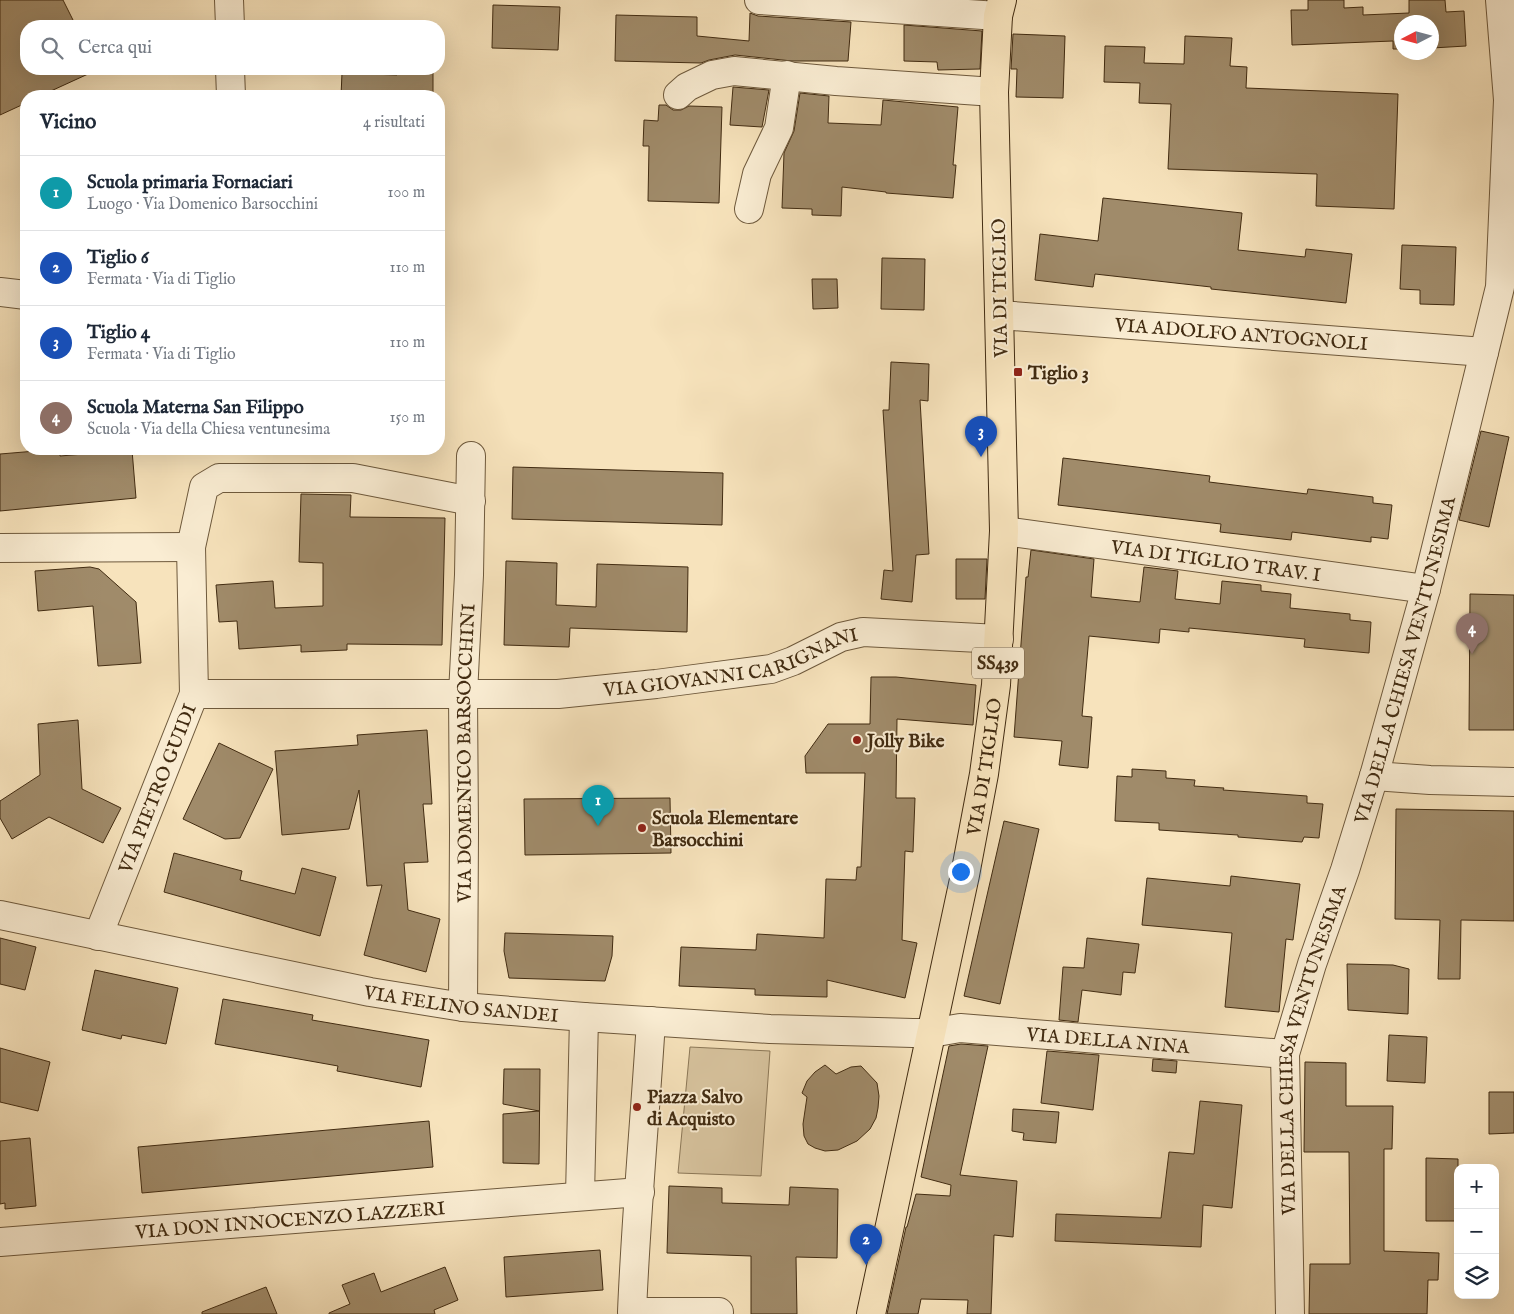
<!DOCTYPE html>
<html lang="it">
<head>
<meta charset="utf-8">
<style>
	body { margin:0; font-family:"IM FELL English",serif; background:#f2f2f3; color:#1f2937 }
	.controls { position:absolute; right:15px; bottom:15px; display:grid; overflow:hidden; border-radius:10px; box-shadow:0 5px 20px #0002 }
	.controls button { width:45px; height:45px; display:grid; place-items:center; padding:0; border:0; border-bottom:1px solid #e0e1e3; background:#fff; color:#1f2937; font:25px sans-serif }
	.compass { position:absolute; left:1394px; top:15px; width:45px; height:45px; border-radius:50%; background:#fff; box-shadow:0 5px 20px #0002; rotate:264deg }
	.you { position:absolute; left:960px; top:871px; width:18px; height:18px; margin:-12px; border:4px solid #fff; border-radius:50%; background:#1a73e8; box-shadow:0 0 0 8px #1a73e833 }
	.badge { display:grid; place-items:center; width:32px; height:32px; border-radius:50%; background:#8f2418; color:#fff; font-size:16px; font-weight:700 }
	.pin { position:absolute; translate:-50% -41px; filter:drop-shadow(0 1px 2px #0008) }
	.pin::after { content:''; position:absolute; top:26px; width:18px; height:15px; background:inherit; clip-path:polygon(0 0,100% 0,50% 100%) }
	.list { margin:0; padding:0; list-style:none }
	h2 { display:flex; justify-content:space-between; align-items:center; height:65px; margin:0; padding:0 20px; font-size:21px }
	h2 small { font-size:16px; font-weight:400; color:#747a83 }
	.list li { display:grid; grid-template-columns:32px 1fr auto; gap:15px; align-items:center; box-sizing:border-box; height:75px; padding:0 20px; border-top:1px solid #e0e1e3 }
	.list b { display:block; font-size:19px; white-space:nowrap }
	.list p { margin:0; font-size:16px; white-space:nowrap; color:#747a83 }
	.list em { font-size:16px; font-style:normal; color:#747a83 }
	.icon { flex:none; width:28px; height:28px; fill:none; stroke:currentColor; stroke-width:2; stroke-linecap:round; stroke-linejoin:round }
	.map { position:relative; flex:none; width:1514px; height:1314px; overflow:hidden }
	.search { position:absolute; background:#fff; box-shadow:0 5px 20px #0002; left:20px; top:20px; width:425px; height:55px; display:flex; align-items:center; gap:12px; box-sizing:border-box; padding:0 18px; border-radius:20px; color:#747a83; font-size:19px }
	.panel { position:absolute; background:#fff; box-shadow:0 5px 20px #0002; left:20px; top:90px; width:425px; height:365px; border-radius:20px }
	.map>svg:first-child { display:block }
	.green { fill:#d8c49f; stroke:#8c7858 }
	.building { fill:#a08b6a; stroke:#412b11 }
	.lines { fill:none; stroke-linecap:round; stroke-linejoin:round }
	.minor-casing { stroke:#6e593c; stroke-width:30 }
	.major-casing { stroke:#412b11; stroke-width:30 }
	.minor { stroke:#faedd3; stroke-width:28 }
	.major { stroke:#f7e3bc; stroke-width:28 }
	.poi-dot { fill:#8f2418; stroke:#faedd3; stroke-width:2 }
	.labels { text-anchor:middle; stroke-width:4; stroke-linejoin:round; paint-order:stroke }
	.shield { fill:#faedd3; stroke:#78654b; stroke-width:1 }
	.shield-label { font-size:18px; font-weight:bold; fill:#412b11 }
	.street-label { font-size:19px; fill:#412b11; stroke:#faedd3 }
	.poi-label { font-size:19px; font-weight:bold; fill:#412b11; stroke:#faedd3; text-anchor:start }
</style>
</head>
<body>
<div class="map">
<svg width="1514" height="1314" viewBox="0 0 1514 1314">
	<rect width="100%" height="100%" fill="#f7e3bc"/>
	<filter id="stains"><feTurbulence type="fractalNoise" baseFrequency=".004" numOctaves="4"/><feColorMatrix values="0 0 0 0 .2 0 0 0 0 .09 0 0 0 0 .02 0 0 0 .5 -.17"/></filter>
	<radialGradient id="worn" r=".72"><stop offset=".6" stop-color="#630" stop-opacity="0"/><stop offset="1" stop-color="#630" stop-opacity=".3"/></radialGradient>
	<path class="green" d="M690,1047l80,4 -9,125 -83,-3z"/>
	<path class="building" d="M0,0h63l13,26h-50v43h73l-59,27h-14v7l-26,12z
		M1308,0h36v8l19,-1v8l46,-2v-13h36l1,12 18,-1 2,35 -34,2v-26h-30v27h-9v-8l-101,4 -1,-35h17z
		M493,5l67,2 -2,43 -66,-2z
		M750,13l8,3 93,6 -3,39h-56l-57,-6 -26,5 -8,3 -86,-2 1,-46 81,2v19l52,5z
		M904,25l78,6 -2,38 -42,1 -1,-8 -33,-1z
		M1013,34l52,2 -2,62 -47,-1 1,-28h-6z
		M1185,36l47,2 -2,28 17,1 -1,21 152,6 -4,115 -78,-3 1,-32 -149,-5 3,-65 -32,-1 1,-20 -36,-1 1,-36 40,1 -1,16 40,1z
		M397,69l36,1v26h-92l1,-23 55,2z
		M733,87l36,3 -7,37 -32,-2z
		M800,93l29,3 -1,27 53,2 2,-25 75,7 -5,58h3l-3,33 -67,-5v-1l-44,-5 -1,29 -29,-1v-6l-30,-1 2,-55 10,-22z
		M659,105h7l7,5h8l8,-4 33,1 -3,96 -71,-2 1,-55h-6l1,-26 14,1z
		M1103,198l139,15 -4,37 67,7 1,-8 46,5 -6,49 -135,-14v-2l-116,-13 -2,13 -58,-7 5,-46 58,7z
		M1402,245l54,2 -2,58 -34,-1v-14l-20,-1z
		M882,258l43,1 -1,51 -43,-1z
		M812,279h25l1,29 -25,1z
		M891,362l38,2 -1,37 -8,-1 9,154 -13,1 -4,47 -31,-3 3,-29 9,1 -10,-161h6z
		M1481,431l28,6 -20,90 -30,-7z
		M60,449v7l72,-6 4,48 -136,13v-57z
		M1063,458l147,18 -1,6 98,12 1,-5 65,8v6l19,2 -4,34 -17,-2v5l-79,-10 -1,8 -71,-8 1,-8 -163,-19z
		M513,467l210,6 -1,52 -210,-6z
		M301,494l50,1 -1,22 95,1 -3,127 -95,-1v6l-46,2v-7l-62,4 -2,-28 -18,1 -3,-37 57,-4 2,27 48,-2v-43l-24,-1z
		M1031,550l63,9 -3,38 49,5 4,-35 34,4 -3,28 45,5 2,-23 39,4v6l30,3 -1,14 60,6v6l21,2 -2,31 -65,-6 1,-8 -116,-11v4l-29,-3 -1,14 -70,-7 -7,80 10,1 -4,51 -29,-3 3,-24 -48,-4 12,-160h2z
		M956,559h31l-2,40h-29z
		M506,561l51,2 -1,42 40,2 1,-43 91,3 -1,65 -117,-4 -1,19 -65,-2z
		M90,567l9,2 37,33 5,61 -43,3 -5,-60 -55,5 -3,-40z
		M1470,594l44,1v135h-45z
		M871,677h25l80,8 -3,40 -76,-6 -1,79h19l-2,54 -8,-1 -3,89 15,3 -12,55 -78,-18v17l-72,-2v-6l-76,-3 2,-39 75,3 1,-16 67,4 2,-59 30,1 1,-13h4l4,-94h-59l-1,-17 23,-32h42z
		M78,720l4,69 39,19 -18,35 -54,-26 -37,22 -12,-21v-17l40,-26 -2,-51z
		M427,730l5,74h-9l5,58 -24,1 4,47 32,9 -14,53 -62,-17 18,-70 -15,1 -8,-96 -10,39 -67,6 -7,-84 83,-6 -1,-10z
		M219,743l54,26 -33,69 -15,1 -42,-20z
		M1132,769l34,2v7l29,2 -1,6 30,2 -1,2 84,6v7l16,1 -4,34 -15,-1 -2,5 -64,-5v-2l-79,-5v-7l-44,-2 2,-45 15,1z
		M670,798l1,55 -146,2 -1,-56z
		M1396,809l118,2v110l-53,-1 -1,59h-22l2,-59 -45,-1z
		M1004,821l35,8 -39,175 -36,-8z
		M174,853l68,18 -2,9 55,14 7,-26 34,9 -16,59 -156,-44z
		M1231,876l69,8 -7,56 -7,-1 -7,73 -54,-5 7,-74 -90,-8 5,-47 83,8z
		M505,933l108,3 -1,20 -7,25 -96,-3 -5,-27z
		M0,938l36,9 -11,43 -25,-6z
		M1087,938l52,6 -4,29 -12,-1 -2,23 -39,-5 -4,32 -19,-2 4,-53 21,1z
		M1347,964l46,1 16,4 -1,45 -60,-4z
		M95,970l83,18 -12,56 -44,-9 -1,4 -39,-9z
		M223,999l90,16 -1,5 117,20 -8,47 -84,-16 1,-5 -123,-22z
		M1389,1035l38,2 -2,46 -38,-2z
		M961,1044l27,2 -28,129 57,6 -4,56 -19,-2 -3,79h-24l1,-14 -47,-1 -3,15h-31l19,-87h1l9,-33 34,2 1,-11 -30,-8 28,-131z
		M0,1048l50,14 -12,49 -38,-9z
		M1047,1051l52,4 -6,55 -52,-7z
		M1153,1059l24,2 -1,12 -24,-2z
		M1305,1062l41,1v43h47l-1,43h-8v102l55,2 -1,27h-10l-1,34h-118l1,-50h40l-1,-112h-45z
		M825,1065l11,9 15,-7 10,-1 16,17 2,13 -1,12 -2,10 -6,11 -13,12 -19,9 -13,1 -10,-3 -7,-4 -4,-8 -1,-12 4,-27 -5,-4 5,-12 8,-9z
		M504,1069h36l-1,95 -36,-1v-49l36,-3 -36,-7z
		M1489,1092h25v41l-25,1z
		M1200,1101l42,4 -10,103 -29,-3 -2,42 -146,-6 1,-27 105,4 8,-66 25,2z
		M1013,1109l46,3 -3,31 -33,-3 1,-7 -12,-2z
		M429,1121l4,46 -291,26 -4,-46z
		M30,1138l6,68 -31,3v-6l-5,1v-63z
		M1426,1158l32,1v62h-32z
		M669,1186l53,2v15l67,2 1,-18 48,2 -1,69 -41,-1 1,57h-46v-58l-84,-3z
		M600,1250l3,40 -97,7 -2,-40z
		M445,1267l13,33 -24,10 1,4h-106v-1l21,-9 -8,-19 32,-12 7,19z
		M266,1287l11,27h-75v-2z"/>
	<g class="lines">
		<defs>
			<g id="minor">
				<path d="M229,0l1,26"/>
				<path d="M759,0l239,16"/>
				<path d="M230,69l1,27"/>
				<path d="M678,95l9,-8 25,-12 22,-4 102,10 158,11"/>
				<path d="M749,209l8,-35 22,-46 8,-53"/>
				<path d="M0,292l26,3"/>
				<path id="s1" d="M1000,315l484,37"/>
				<path id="s2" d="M1004,531l422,58"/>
				<path d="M0,548l191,-1"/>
				<path id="s3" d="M194,694h364l98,-10 115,-15 22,-8 48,-24 22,-5 136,7"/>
				<path d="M1374,776l56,4 84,2"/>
				<path id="s4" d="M0,915l370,77 93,15 121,10 186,12 143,4h18l29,-5 325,26"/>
				<path id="s5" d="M98,936l96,-242 -3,-147 13,-60 15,-9h134l118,23"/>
				<path id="s6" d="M463,1007l1,-175 -1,-138 6,-119 2,-119"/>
				<path d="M651,1021c-6,97 -15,193 -19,291h87"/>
				<path d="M580,1196l4,-179"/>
				<path id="s7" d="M0,1242l640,-50"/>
				<path id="s8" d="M1290,1314l-5,-260 27,-90 33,-94 29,-94 52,-187 74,-302 8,-187 -8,-100"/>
			</g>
			<g id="major">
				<path id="s9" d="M871,1314l94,-439 19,-101 12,-89 8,-154 -10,-439 4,-76 4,-16"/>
			</g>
		</defs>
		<use href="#minor" class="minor-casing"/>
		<use href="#major" class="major-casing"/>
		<use href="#minor" class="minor"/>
		<use href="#major" class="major"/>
	</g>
	<g class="poi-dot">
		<rect x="1013" y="367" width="10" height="10" rx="2.5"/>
		<circle cx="857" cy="740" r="5"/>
		<circle cx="642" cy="828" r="5"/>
		<circle cx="637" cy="1107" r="5"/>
	</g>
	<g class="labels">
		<rect class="shield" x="972" y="647.5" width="52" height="31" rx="4"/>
		<g class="shield-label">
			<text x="998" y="669">SS439</text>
		</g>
		<g class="street-label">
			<text transform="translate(999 288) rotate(-91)" y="7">VIA DI TIGLIO</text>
			<text dy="7" stroke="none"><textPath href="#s1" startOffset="242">VIA ADOLFO ANTOGNOLI</textPath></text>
			<text dy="7" stroke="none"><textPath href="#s2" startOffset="214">VIA DI TIGLIO TRAV. I</textPath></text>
			<text dy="7" stroke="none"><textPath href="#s8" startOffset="672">VIA DELLA CHIESA VENTUNESIMA</textPath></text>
			<text dy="7" stroke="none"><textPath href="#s3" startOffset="541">VIA GIOVANNI CARIGNANI</textPath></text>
			<text dy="7" stroke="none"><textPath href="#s6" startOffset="254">VIA DOMENICO BARSOCCHINI</textPath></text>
			<text dy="7" stroke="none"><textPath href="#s9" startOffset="559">VIA DI TIGLIO</textPath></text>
			<text dy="7" stroke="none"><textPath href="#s5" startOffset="159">VIA PIETRO GUIDI</textPath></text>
			<text dy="7" stroke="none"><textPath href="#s4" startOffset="470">VIA FELINO SANDEI</textPath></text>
			<text dy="7" stroke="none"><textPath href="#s4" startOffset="1119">VIA DELLA NINA</textPath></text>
			<text dy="7" stroke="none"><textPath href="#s8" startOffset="268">VIA DELLA CHIESA VENTUNESIMA</textPath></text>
			<text dy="7" stroke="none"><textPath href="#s7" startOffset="291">VIA DON INNOCENZO LAZZERI</textPath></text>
		</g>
		<g class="poi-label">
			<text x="1028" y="379">Tiglio 3</text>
			<text x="867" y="747">Jolly Bike</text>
			<text x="652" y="824">Scuola Elementare<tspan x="652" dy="22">Barsocchini</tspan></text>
			<text x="647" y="1103">Piazza Salvo<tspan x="647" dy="22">di Acquisto</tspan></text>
		</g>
	</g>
	<rect width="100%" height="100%" filter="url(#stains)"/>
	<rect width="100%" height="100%" fill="url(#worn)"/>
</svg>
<div class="controls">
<button>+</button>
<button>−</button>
<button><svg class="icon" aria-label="layers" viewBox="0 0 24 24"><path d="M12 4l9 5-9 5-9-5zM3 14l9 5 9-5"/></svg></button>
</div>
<svg class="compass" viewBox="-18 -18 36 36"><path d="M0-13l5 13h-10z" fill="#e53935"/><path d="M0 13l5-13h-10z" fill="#747a83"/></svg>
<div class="you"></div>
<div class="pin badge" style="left:598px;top:826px;background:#0f9aa8">1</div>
<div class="pin badge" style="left:866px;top:1265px;background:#1a4fb4">2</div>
<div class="pin badge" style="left:981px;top:457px;background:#1a4fb4">3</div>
<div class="pin badge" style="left:1472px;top:654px;background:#8d6e63">4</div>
<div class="search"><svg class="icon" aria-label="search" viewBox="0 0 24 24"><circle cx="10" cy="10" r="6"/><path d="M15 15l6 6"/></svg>Cerca qui</div>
<section class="panel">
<h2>Vicino<small>4 risultati</small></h2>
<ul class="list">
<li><span class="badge" style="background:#0f9aa8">1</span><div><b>Scuola primaria Fornaciari</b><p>Luogo · Via Domenico Barsocchini</p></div><em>100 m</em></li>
<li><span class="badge" style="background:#1a4fb4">2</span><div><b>Tiglio 6</b><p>Fermata · Via di Tiglio</p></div><em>110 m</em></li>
<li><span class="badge" style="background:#1a4fb4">3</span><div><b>Tiglio 4</b><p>Fermata · Via di Tiglio</p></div><em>110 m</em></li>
<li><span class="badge" style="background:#8d6e63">4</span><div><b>Scuola Materna San Filippo</b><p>Scuola · Via della Chiesa ventunesima</p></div><em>150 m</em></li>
</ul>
</section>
</div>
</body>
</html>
